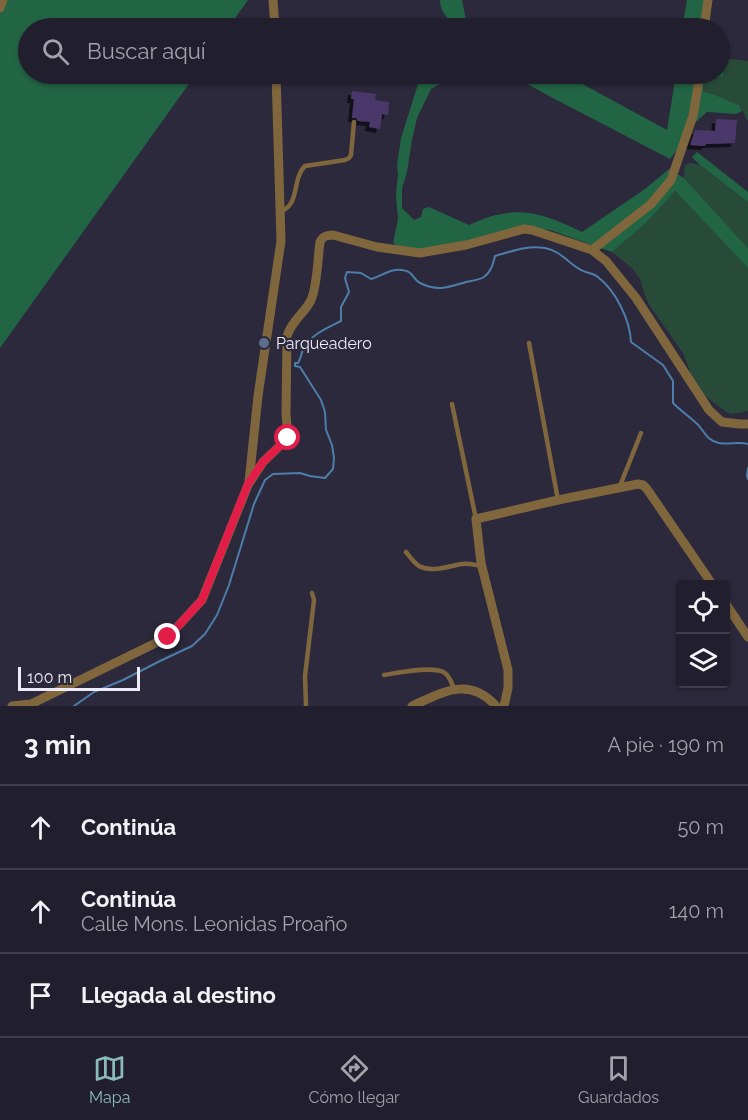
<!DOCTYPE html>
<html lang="es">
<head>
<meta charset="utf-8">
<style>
	body { margin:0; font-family:Raleway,sans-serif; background:#292735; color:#f1f3f6 }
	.controls { position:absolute; right:18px; bottom:18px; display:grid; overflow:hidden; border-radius:6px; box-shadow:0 2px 4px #0004 }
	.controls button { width:54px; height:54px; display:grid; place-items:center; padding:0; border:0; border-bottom:2px solid #3e3d49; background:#211f2d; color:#f1f3f6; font:30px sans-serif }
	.scale { position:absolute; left:18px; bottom:15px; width:122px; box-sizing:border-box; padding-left:6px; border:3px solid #edebf8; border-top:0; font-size:16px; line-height:21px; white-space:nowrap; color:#edebf8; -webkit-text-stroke:4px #2c293c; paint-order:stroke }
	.stop { position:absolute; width:18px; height:18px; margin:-14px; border:4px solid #e11d48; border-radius:50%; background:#fff }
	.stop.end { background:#e11d48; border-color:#fff; box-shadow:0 2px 6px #0008 }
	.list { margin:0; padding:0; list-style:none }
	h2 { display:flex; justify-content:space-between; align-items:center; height:78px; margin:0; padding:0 24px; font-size:26px }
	h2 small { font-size:20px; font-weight:400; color:#a2a2aa }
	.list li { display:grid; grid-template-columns:39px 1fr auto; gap:18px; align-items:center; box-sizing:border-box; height:84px; padding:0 24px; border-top:2px solid #3e3d49 }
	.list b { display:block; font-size:22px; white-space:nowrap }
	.list p { margin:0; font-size:20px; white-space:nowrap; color:#a2a2aa }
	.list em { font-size:20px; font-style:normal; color:#a2a2aa }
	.icon { flex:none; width:33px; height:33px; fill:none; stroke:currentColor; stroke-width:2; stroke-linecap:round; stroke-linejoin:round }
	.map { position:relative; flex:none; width:748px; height:706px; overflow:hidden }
	.search { position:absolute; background:#211f2d; box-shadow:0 2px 4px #0004; left:18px; right:18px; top:18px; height:66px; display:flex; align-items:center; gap:15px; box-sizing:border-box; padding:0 21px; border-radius:33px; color:#a2a2aa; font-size:22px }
	.sheet { height:330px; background:#211f2d }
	nav { display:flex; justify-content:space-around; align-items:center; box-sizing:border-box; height:84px; border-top:2px solid #3e3d49; background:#211f2d; font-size:16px; color:#a2a2aa }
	nav a { display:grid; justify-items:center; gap:3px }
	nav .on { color:#8bbbb9 }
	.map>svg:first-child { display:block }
	.green { fill:#284b39 }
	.forest { fill:#226545 }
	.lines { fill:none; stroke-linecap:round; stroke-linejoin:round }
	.stream { stroke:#4d7da9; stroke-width:2 }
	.building { fill:#4c396b; filter:url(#shadow) }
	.service { stroke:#7f663d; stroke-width:4.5 }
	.minor { stroke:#7f663d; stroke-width:9 }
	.route { stroke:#e11d48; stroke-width:8 }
	.service-dot { fill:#5c6f8a; stroke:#2c293c; stroke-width:2 }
	.labels { text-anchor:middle; stroke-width:4.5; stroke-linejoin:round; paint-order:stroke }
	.poi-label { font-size:16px; fill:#edebf8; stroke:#2c293c; text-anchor:start }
</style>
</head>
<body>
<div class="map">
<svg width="748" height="706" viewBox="0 0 748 706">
	<defs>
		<filter id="shadow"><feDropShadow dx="-4" dy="4" stdDeviation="0" flood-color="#0009"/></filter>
	</defs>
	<rect width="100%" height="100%" fill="#2c293c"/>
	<path class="green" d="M720,58l28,3v60l-9,-16 -26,-11 -10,-1c0,-7 0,-10 5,-15l15,-1 -2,-7h-1z
		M690,163l10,2 48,37v46l-64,-70 1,-13z
		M674,190l74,78v143l-16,3 -6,-2 -18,-14 -9,-8 -7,-13 -9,-24 -33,-47 -5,-10 -5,-17 -8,-11 -20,-16 35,-30z"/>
	<path class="forest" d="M0,0h248l-20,28h-200v46h168l-196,274z
		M440,0h22l4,20 16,8h-28l1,-3c-8,-7 -15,-14 -15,-25z
		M687,0h20l-1,28h-24z
		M720,70l4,4 -1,3 -15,1c-5,5 -5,8 -5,14l10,2 26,11 3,6 -6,3 -29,-2 -10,9 -10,2 -5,20 -12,16 -119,-62 -42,-23h55l103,56 9,-56h44z
		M438,74h20l-27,15 -14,29 -5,22 -5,32 -5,16v20l12,12 7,-3 2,-8 6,-2 40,18c9,-4 18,-8 27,-10 33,-8 56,3 86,17l63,-43 24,-20 15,9 64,70v20l-73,-77 -28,31 -35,30 -62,-22 -9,-1 -75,15 -48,7 -16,-2 -9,-6 5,-24 -2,-24 2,-21 -1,-9 4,-27 18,-57z
		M697,152l51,40v10l-48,-37 -8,-8z"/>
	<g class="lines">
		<path class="stream" d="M748,468l-1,8 1,3
			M74,706l20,-14 29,-12 37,-19 32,-15 13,-12 12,-19 12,-30 25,-81 11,-24 8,-6 27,-1 10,3 15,2 8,-9 1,-11 -2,-13 -6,-15 -1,-18 -4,-12 -21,-33 -5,-1v-3h3c3,-5 3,-9 5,-13 8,-16 24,-22 38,-29v-14l8,-15 -4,-14 2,-6 14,1 10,6c11,-3 20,-11 31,-9 12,1 10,9 18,13 18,9 29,4 46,-1 5,-1 13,-2 18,-5 7,-5 9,-13 11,-21 18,-5 32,-11 50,-8 16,3 23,15 36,22 5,3 12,3 17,7 18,14 32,43 33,65l32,23 10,16v22c7,7 14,12 22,19 9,7 10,18 24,21 10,2 19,-2 29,1"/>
	</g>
	<path class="building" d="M352,91l24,3 -1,6 14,2 -1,13 -6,-1 -2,15 -11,-2 1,-5 -12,-1 -2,-3h-4l2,-19h-3z
		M716,119l21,1 -2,23 -29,1 -1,2 -15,-1 5,-15 20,1z"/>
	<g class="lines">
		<path class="service" d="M281,211c19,-6 11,-33 24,-45l40,-6 4,-2 2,-3 3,-33
			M529,343l29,157
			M452,404l24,115
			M620,486l21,-53
			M406,552c4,5 8,11 13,14 13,7 29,0 43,-2 7,-1 13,1 19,2
			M384,675c13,-2 50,-10 61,-2 5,4 7,10 9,16
			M306,706l-1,-30 9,-76 -2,-7"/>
		<path class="minor" d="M273,0l2,28
			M0,8l3,-8
			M704,28l4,-28
			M592,250l59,-46 20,-24 22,-64 7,-42
			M249,482l9,-86 23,-155 -5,-167
			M726,604l22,33
			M12,706l19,-2 137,-67 34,-37 46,-115 15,-23 25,-24 -2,-24 1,-78c5,-16 18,-23 24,-36 6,-12 7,-44 9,-58 3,-6 7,-7 13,-7l44,12 43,6 46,-8 58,-16 8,1 60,20 14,11 30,37 73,112 13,12 18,2h8
			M412,706c31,-14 57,-30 84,0
			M504,706l4,-18v-18l-27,-107 -5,-44 82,-19 80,-16 5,1 4,4 65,95"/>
	</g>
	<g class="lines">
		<path class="route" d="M168,637l34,-37 46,-116 15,-22 25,-24"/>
	</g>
	<circle class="service-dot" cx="264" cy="343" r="6"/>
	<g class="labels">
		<g class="poi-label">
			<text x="276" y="349">Parqueadero</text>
		</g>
	</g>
</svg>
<div class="controls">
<button><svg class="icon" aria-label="locate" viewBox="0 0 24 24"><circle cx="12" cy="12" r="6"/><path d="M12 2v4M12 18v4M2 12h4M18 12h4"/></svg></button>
<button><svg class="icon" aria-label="layers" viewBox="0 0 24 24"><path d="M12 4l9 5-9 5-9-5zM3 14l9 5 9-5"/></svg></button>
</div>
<div class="scale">100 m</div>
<div class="stop" style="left:288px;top:438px"></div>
<div class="stop end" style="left:168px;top:637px"></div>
<div class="search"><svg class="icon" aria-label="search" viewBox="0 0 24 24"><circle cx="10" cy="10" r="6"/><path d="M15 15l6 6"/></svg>Buscar aquí</div>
</div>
<section class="sheet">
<h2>3 min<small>A pie · 190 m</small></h2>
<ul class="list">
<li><svg class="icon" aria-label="ahead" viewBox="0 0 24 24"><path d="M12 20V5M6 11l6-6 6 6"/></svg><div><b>Continúa</b></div><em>50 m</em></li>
<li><svg class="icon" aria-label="ahead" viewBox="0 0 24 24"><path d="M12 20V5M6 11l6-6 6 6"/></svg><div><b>Continúa</b><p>Calle Mons. Leonidas Proaño</p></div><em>140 m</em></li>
<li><svg class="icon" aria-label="arrive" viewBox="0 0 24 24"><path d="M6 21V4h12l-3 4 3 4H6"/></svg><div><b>Llegada al destino</b></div></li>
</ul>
</section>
<nav>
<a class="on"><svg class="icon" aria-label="map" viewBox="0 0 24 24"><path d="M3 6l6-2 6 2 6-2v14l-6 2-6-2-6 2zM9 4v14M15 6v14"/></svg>Mapa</a>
<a><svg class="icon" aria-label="directions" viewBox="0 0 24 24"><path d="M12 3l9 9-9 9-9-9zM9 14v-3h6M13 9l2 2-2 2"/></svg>Cómo llegar</a>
<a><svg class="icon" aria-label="saved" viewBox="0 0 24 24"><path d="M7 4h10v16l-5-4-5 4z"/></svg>Guardados</a>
</nav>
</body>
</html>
